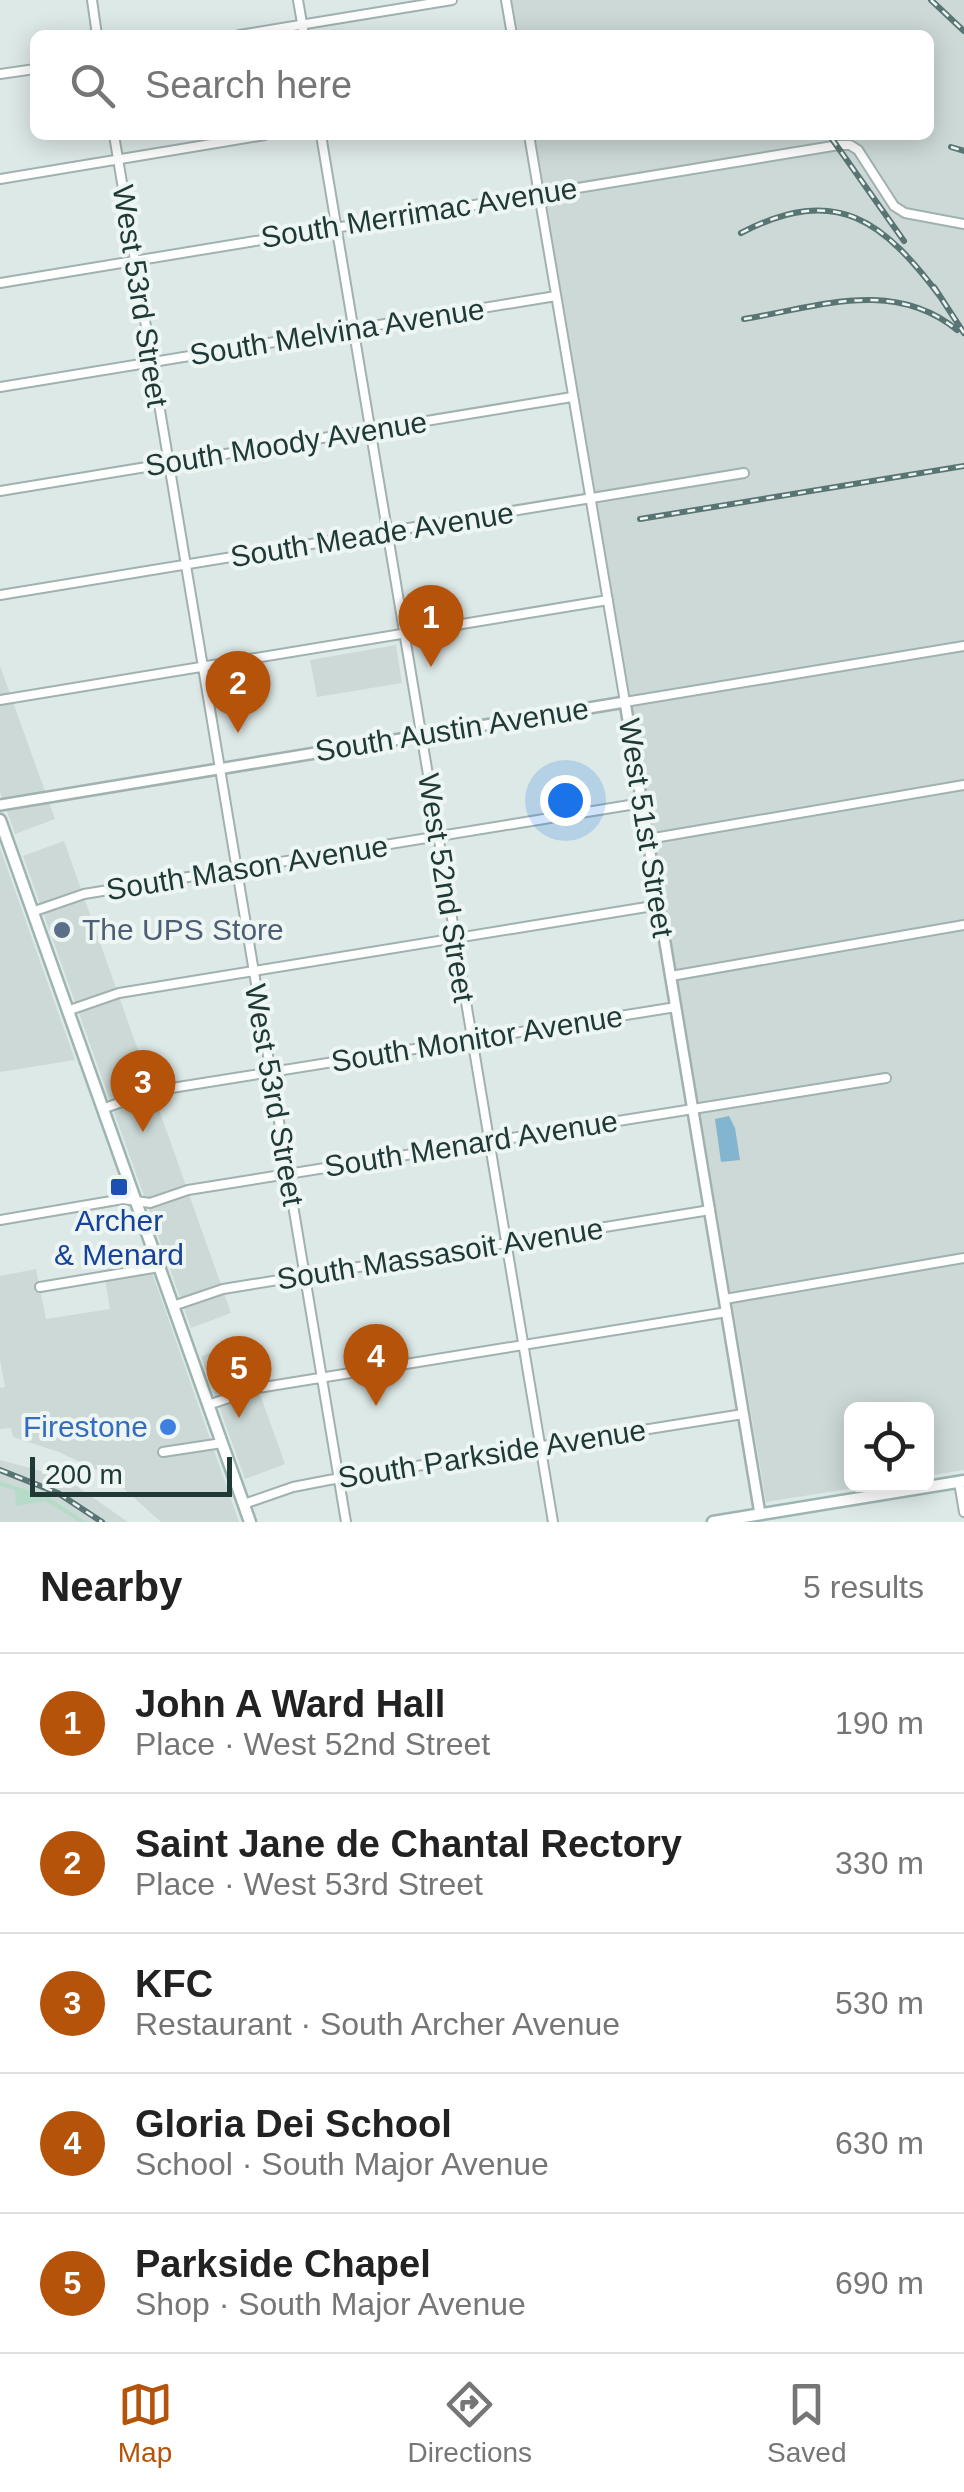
<!DOCTYPE html>
<html lang="en">
<head>
<meta charset="utf-8">
<style>
	body { margin:0; font-family:Helvetica,sans-serif; background:#f6f6f6; color:#222 }
	.controls { position:absolute; right:30px; bottom:30px; display:grid; overflow:hidden; border-radius:15px; box-shadow:0 5px 25px #0003 }
	.controls button { width:90px; height:90px; display:grid; place-items:center; padding:0; border:0; border-bottom:2px solid #e0e0e0; background:#fff; color:#222; font:50px sans-serif }
	.scale { position:absolute; left:30px; bottom:25px; width:202px; box-sizing:border-box; padding-left:10px; border:5px solid #1f3937; border-top:0; font-size:28px; line-height:35px; white-space:nowrap; color:#1f3937; -webkit-text-stroke:8px #eef6f4; paint-order:stroke }
	.you { position:absolute; left:565px; top:800px; width:35px; height:35px; margin:-25px; border:8px solid #fff; border-radius:50%; background:#1a73e8; box-shadow:0 0 0 15px #1a73e833 }
	.badge { display:grid; place-items:center; width:65px; height:65px; border-radius:50%; background:#b45309; color:#fff; font-size:32px; font-weight:700 }
	.pin { position:absolute; translate:-50% -82px; filter:drop-shadow(0 2px 5px #0008) }
	.pin::after { content:''; position:absolute; top:52px; width:35px; height:30px; background:inherit; clip-path:polygon(0 0,100% 0,50% 100%) }
	.list { margin:0; padding:0; list-style:none }
	h2 { display:flex; justify-content:space-between; align-items:center; height:130px; margin:0; padding:0 40px; font-size:42px }
	h2 small { font-size:32px; font-weight:400; color:#767676 }
	.list li { display:grid; grid-template-columns:65px 1fr auto; gap:30px; align-items:center; box-sizing:border-box; height:140px; padding:0 40px; border-top:2px solid #e0e0e0 }
	.list b { display:block; font-size:38px; white-space:nowrap }
	.list p { margin:0; font-size:32px; white-space:nowrap; color:#767676 }
	.list em { font-size:32px; font-style:normal; color:#767676 }
	.icon { flex:none; width:55px; height:55px; fill:none; stroke:currentColor; stroke-width:2; stroke-linecap:round; stroke-linejoin:round }
	.map { position:relative; flex:none; width:964px; height:1522px; overflow:hidden }
	.search { position:absolute; background:#fff; box-shadow:0 5px 25px #0003; left:30px; right:30px; top:30px; height:110px; display:flex; align-items:center; gap:25px; box-sizing:border-box; padding:0 35px; border-radius:15px; color:#767676; font-size:38px }
	.sheet { height:830px; background:#fff }
	nav { display:flex; justify-content:space-around; align-items:center; box-sizing:border-box; height:140px; border-top:2px solid #e0e0e0; background:#fff; font-size:28px; color:#767676 }
	nav a { display:grid; justify-items:center; gap:5px }
	nav .on { color:#b45309 }
	.map>svg:first-child { display:block }
	.built { fill:#ccd9d6 }
	.green { fill:#b6dbc8 }
	.water { fill:#84b5d0 }
	.lines { fill:none; stroke-linecap:round; stroke-linejoin:round }
	.minor-casing { stroke:#a0b1af; stroke-width:12 }
	.tertiary-casing { stroke:#a0b1af; stroke-width:14 }
	.secondary-casing { stroke:#9db5b1; stroke-width:15 }
	.minor { stroke:#fff; stroke-width:8 }
	.tertiary { stroke:#fff; stroke-width:9 }
	.secondary { stroke:#fff; stroke-width:10 }
	.rail-casing { stroke:#597573; stroke-width:6 }
	.rail { stroke:#eef6f4; stroke-width:2.5; stroke-dasharray:8; stroke-linecap:butt }
	.service-dot { fill:#5c6f8a; stroke:#eef6f4; stroke-width:4 }
	.transit-dot { fill:#1a4fb4; stroke:#eef6f4; stroke-width:4 }
	.shop-dot { fill:#3f7fe0; stroke:#eef6f4; stroke-width:4 }
	.labels { text-anchor:middle; stroke-width:8; stroke-linejoin:round; paint-order:stroke }
	.street-label { font-size:30px; fill:#1f3937; stroke:#eef6f4 }
	.service-label { font-size:30px; fill:#4e5e75; stroke:#eef6f4; text-anchor:start }
	.transit-label { font-size:30px; fill:#164399; stroke:#eef6f4 }
	.shop-label { font-size:30px; fill:#366cbe; stroke:#eef6f4; text-anchor:end }
</style>
</head>
<body>
<div class="map">
<svg width="964" height="1522" viewBox="0 0 964 1522">
	<rect width="100%" height="100%" fill="#dde9e7"/>
	<path class="built" d="M512,0h452v1470l-37,6 -1,-66h-74v74l21,1 -107,17 -231,-1367h394v-100h-411z
		M396,645l6,38 -85,14 -7,-37z
		M0,666l55,153 -40,15 -15,-42z
		M64,841l167,472 -40,15 -168,-472z
		M0,848l75,212 -75,12z
		M36,1269l10,50 64,-10 -5,-30 47,-7 87,250h-78l-50,-45 -52,-25 -46,-15 -2,-9 -11,1v-41l5,-1 -5,-27v-84z
		M241,1342l44,122 -40,15 -44,-123z
		M0,1460l41,11 34,14 53,37h-41l-38,-25 -49,-16z
		M0,1484l44,14 39,24h-83z"/>
	<path class="green" d="M0,1481l49,16 38,25h-7l-35,-21 -29,5 -1,-16 -15,-4z"/>
	<path class="water" d="M729,1116l6,12 5,32 -19,2 -6,-43z"/>
	<g class="lines">
		<defs>
			<path id="minor" d="M92,0l5,35
				M298,0l6,35
				M506,0l6,35
				M239,35l213,-35
				M0,74l35,-5
				M114,135l232,1387
				M321,135l232,1387
				M529,135l96,567 339,-56
				M0,179l265,-44
				M0,283l839,-138h11l8,5 36,56 11,7 59,11
				M0,387l556,-91
				M0,491l572,-94
				M0,595l744,-122
				M0,700l608,-100
				M648,839l316,-54
				M32,912l52,-18 558,-91
				M671,976l293,-51
				M67,1011l52,-18 540,-88
				M102,1109l51,-18 523,-84
				M0,1220l123,-21 27,4 38,-13 698,-112
				M40,1287l119,-20
				M725,1299l239,-41
				M173,1306l50,-17 487,-79
				M208,1405l50,-17 469,-76
				M163,1452l59,-9
				M959,1482l5,30
				M244,1504l49,-17 36,-7 414,-66"/>
			<path id="tertiary" d="M0,805l625,-103 135,812"/>
			<path id="secondary" d="M0,820l250,702
				M713,1522l251,-41"/>
		</defs>
		<use href="#minor" class="minor-casing"/>
		<use href="#tertiary" class="tertiary-casing"/>
		<use href="#secondary" class="secondary-casing"/>
		<use href="#minor" class="minor"/>
		<use href="#tertiary" class="tertiary"/>
		<use href="#secondary" class="secondary"/>
		<defs>
			<path id="rail" d="M931,0l33,31
				M832,139l72,102
				M951,147l13,4
				M741,233c96,-50 143,-12 201,66
				M934,287l30,46
				M744,319c74,-12 149,-41 213,11
				M640,519l324,-53
				M0,1470l58,23 44,29"/>
		</defs>
		<use href="#rail" class="rail-casing"/>
		<use href="#rail" class="rail"/>
	</g>
	<circle class="service-dot" cx="62" cy="930" r="10"/>
	<rect class="transit-dot" x="109" y="1177" width="20" height="20" rx="5"/>
	<circle class="shop-dot" cx="168" cy="1427" r="10"/>
	<g class="labels">
		<g class="street-label">
			<text transform="translate(419 213) rotate(-9)" y="10">South Merrimac Avenue</text>
			<text transform="translate(140 296) rotate(81)" y="10">West 53rd Street</text>
			<text transform="translate(337 332) rotate(-9)" y="10">South Melvina Avenue</text>
			<text transform="translate(286 444) rotate(-9)" y="10">South Moody Avenue</text>
			<text transform="translate(372 535) rotate(-9)" y="10">South Meade Avenue</text>
			<text transform="translate(452 730) rotate(-9)" y="10">South Austin Avenue</text>
			<text transform="translate(646 828) rotate(81)" y="10">West 51st Street</text>
			<text transform="translate(247 868) rotate(-9)" y="10">South Mason Avenue</text>
			<text transform="translate(446 888) rotate(81)" y="10">West 52nd Street</text>
			<text transform="translate(477 1039) rotate(-9)" y="10">South Monitor Avenue</text>
			<text transform="translate(274 1095) rotate(80)" y="10">West 53rd Street</text>
			<text transform="translate(471 1144) rotate(-9)" y="10">South Menard Avenue</text>
			<text transform="translate(440 1254) rotate(-9)" y="10">South Massasoit Avenue</text>
			<text transform="translate(492 1454) rotate(-9)" y="10">South Parkside Avenue</text>
		</g>
		<g class="service-label">
			<text x="82" y="940">The UPS Store</text>
		</g>
		<g class="transit-label">
			<text x="119" y="1231">Archer<tspan x="119" dy="34">&amp; Menard</tspan></text>
		</g>
		<g class="shop-label">
			<text x="148" y="1437">Firestone</text>
		</g>
	</g>
</svg>
<div class="controls">
<button><svg class="icon" aria-label="locate" viewBox="0 0 24 24"><circle cx="12" cy="12" r="6"/><path d="M12 2v4M12 18v4M2 12h4M18 12h4"/></svg></button>
</div>
<div class="scale">200 m</div>
<div class="you"></div>
<div class="pin badge" style="left:431px;top:667px">1</div>
<div class="pin badge" style="left:238px;top:733px">2</div>
<div class="pin badge" style="left:143px;top:1132px">3</div>
<div class="pin badge" style="left:376px;top:1406px">4</div>
<div class="pin badge" style="left:239px;top:1418px">5</div>
<div class="search"><svg class="icon" aria-label="search" viewBox="0 0 24 24"><circle cx="10" cy="10" r="6"/><path d="M15 15l6 6"/></svg>Search here</div>
</div>
<section class="sheet">
<h2>Nearby<small>5 results</small></h2>
<ul class="list">
<li><span class="badge">1</span><div><b>John A Ward Hall</b><p>Place · West 52nd Street</p></div><em>190 m</em></li>
<li><span class="badge">2</span><div><b>Saint Jane de Chantal Rectory</b><p>Place · West 53rd Street</p></div><em>330 m</em></li>
<li><span class="badge">3</span><div><b>KFC</b><p>Restaurant · South Archer Avenue</p></div><em>530 m</em></li>
<li><span class="badge">4</span><div><b>Gloria Dei School</b><p>School · South Major Avenue</p></div><em>630 m</em></li>
<li><span class="badge">5</span><div><b>Parkside Chapel</b><p>Shop · South Major Avenue</p></div><em>690 m</em></li>
</ul>
</section>
<nav>
<a class="on"><svg class="icon" aria-label="map" viewBox="0 0 24 24"><path d="M3 6l6-2 6 2 6-2v14l-6 2-6-2-6 2zM9 4v14M15 6v14"/></svg>Map</a>
<a><svg class="icon" aria-label="directions" viewBox="0 0 24 24"><path d="M12 3l9 9-9 9-9-9zM9 14v-3h6M13 9l2 2-2 2"/></svg>Directions</a>
<a><svg class="icon" aria-label="saved" viewBox="0 0 24 24"><path d="M7 4h10v16l-5-4-5 4z"/></svg>Saved</a>
</nav>
</body>
</html>
